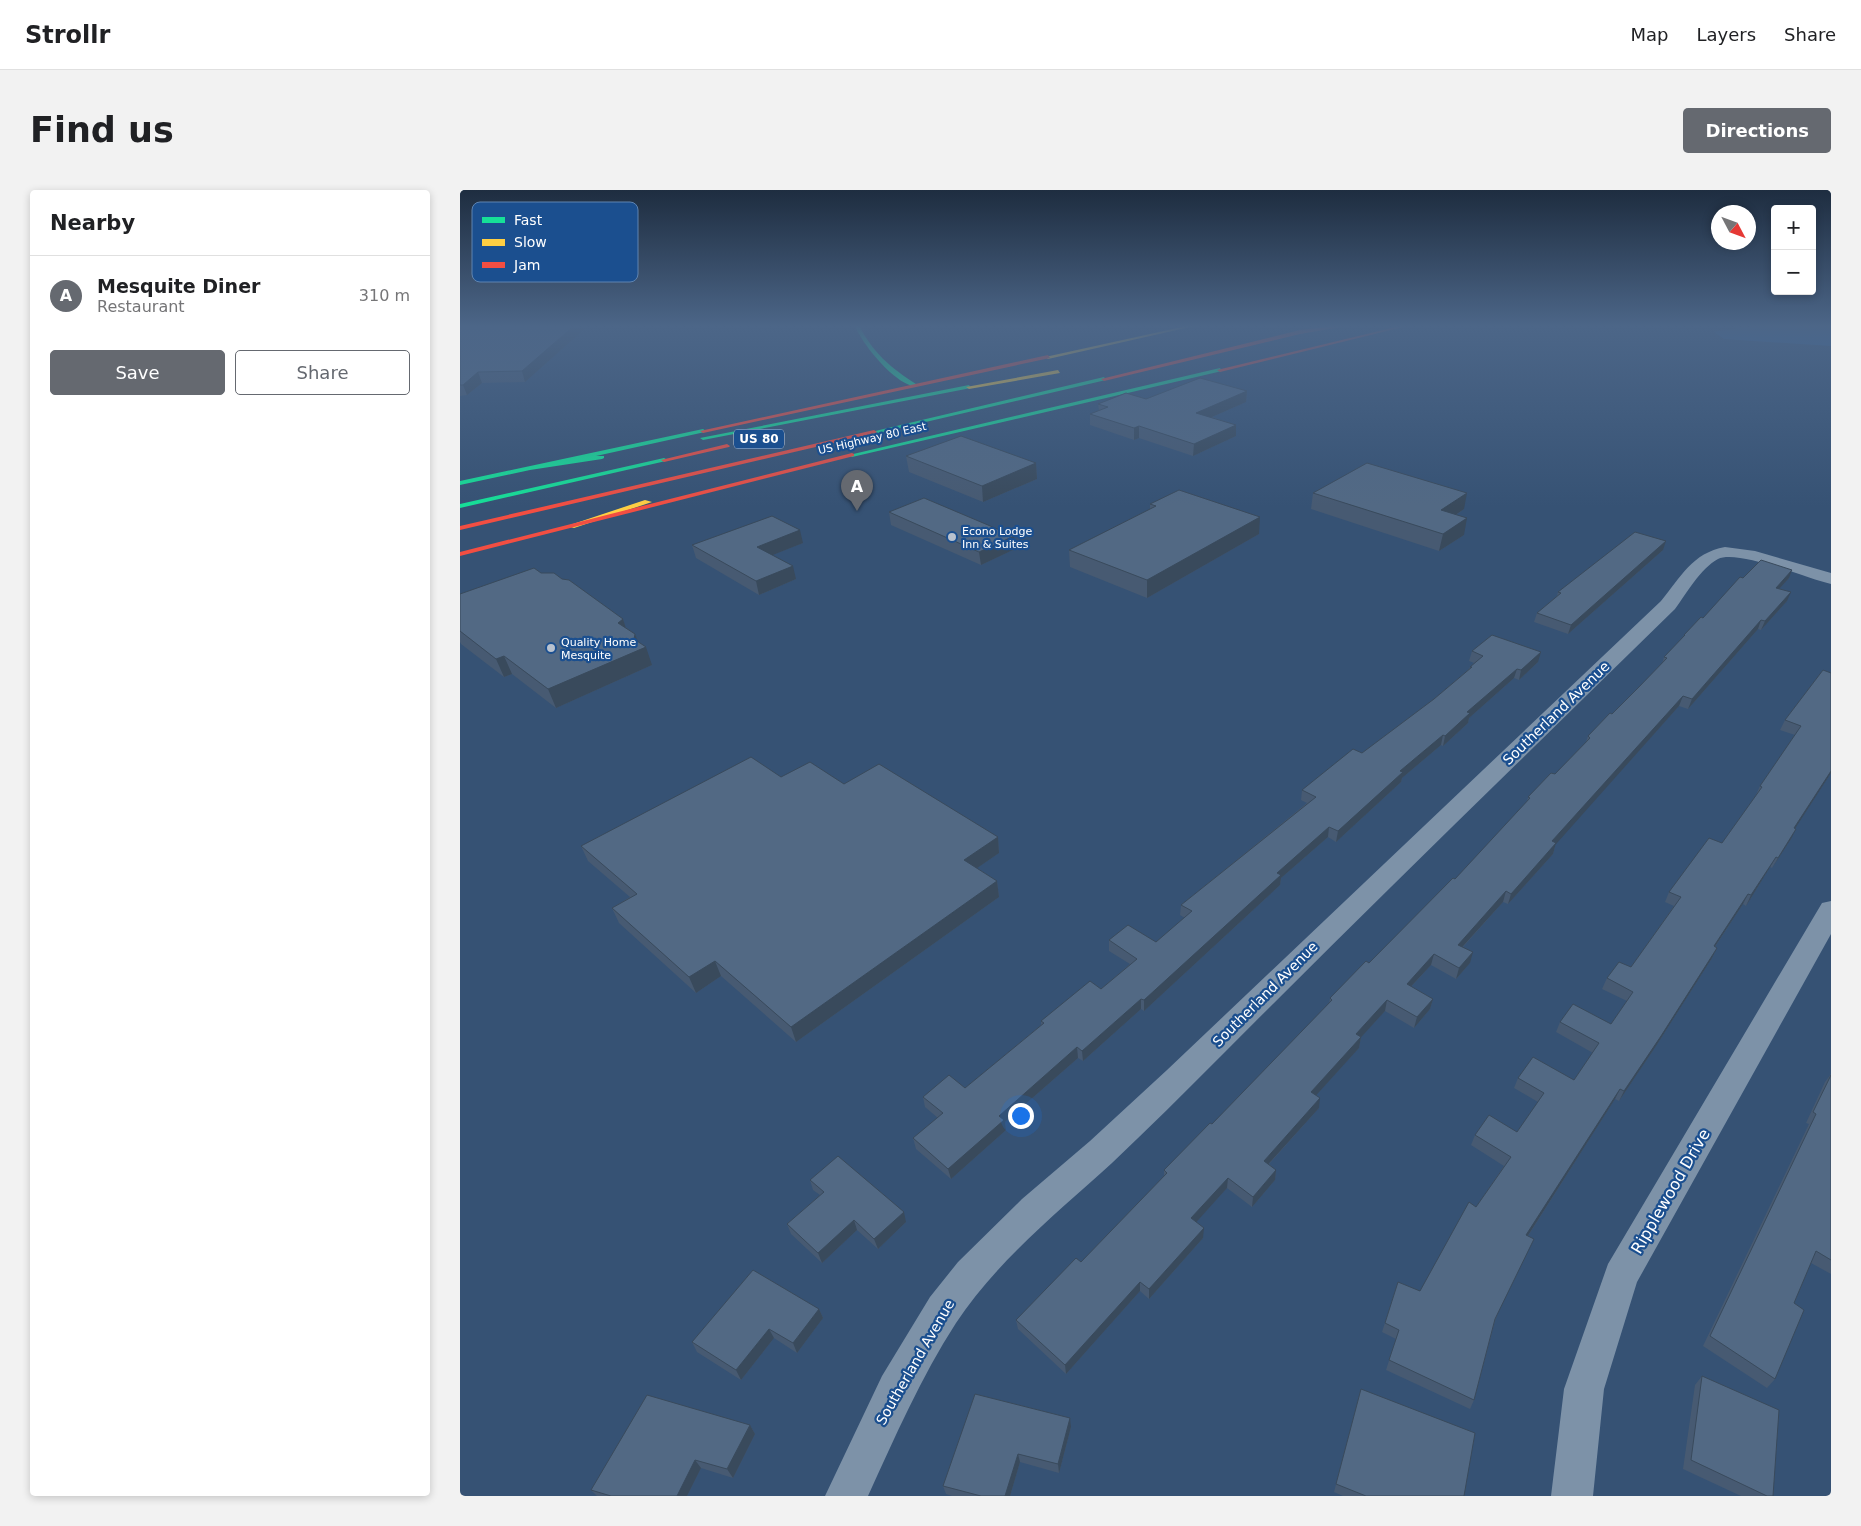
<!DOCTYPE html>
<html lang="en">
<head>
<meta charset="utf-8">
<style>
	body { margin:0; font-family:"DejaVu Sans",sans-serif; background:#f2f2f2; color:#202124 }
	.controls { position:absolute; right:15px; top:15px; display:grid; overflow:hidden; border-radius:5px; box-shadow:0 2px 8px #0003 }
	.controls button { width:45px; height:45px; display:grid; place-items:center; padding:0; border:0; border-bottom:1px solid #e0e0e0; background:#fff; color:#202124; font:25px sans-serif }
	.compass { position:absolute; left:1251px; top:15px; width:45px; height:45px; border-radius:50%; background:#fff; box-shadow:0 2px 8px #0003; rotate:131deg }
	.you { position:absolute; left:560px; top:925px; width:18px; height:18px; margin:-12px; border:4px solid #fff; border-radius:50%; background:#1a73e8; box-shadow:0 0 0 8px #1a73e833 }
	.badge { display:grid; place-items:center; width:32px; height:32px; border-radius:50%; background:#656970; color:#fff; font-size:16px; font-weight:700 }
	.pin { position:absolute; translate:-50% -41px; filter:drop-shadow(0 1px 2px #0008) }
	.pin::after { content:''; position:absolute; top:26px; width:18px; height:15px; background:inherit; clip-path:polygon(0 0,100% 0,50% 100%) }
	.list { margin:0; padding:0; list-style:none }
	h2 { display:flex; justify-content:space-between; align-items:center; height:65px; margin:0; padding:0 20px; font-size:21px }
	h2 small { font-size:16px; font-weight:400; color:#757577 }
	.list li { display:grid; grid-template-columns:32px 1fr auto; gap:15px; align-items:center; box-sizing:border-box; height:80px; padding:0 20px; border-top:1px solid #e0e0e0 }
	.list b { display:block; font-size:19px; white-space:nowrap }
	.list p { margin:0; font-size:16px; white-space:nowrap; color:#757577 }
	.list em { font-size:16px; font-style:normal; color:#757577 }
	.actions { display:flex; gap:10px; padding:15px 20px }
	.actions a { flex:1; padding:11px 0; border:1px solid #656970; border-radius:5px; text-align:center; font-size:18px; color:#656970 }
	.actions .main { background:#656970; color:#fff }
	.map { position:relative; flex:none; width:1371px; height:1306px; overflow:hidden; border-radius:5px }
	header { display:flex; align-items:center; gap:30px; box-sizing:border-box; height:70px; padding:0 25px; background:#fff; border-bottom:1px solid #e0e0e0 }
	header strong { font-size:24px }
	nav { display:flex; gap:28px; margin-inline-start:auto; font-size:18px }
	.intro { display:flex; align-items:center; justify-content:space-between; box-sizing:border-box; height:120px; padding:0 30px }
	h1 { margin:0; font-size:35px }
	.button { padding:12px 22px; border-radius:5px; background:#656970; color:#fff; font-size:18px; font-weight:700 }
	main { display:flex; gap:30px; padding:0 30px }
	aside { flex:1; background:#fff; border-radius:5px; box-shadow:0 2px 8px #0003 }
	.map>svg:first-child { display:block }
	.green { fill:#2f66a5 }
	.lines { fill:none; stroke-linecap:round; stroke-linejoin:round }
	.street { fill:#7d92a8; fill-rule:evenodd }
	.fast { fill:#16e098; fill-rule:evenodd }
	.slow { fill:#ffcf43; fill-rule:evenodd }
	.jam { fill:#f24e42; fill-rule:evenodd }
	.wall { fill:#475a72 }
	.shaded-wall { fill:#394a5c }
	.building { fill:#526984; stroke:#394a5c }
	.poi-dot { fill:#b9c2ce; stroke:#1b4f8f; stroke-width:2 }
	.labels { text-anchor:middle; stroke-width:4.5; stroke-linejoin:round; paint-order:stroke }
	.far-street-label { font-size:11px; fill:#fff; stroke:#1b4f8f }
	.far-poi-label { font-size:11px; fill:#fff; stroke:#1b4f8f; text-anchor:start }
	.shield { fill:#1b4f8f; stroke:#bbcadd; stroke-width:1 }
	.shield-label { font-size:12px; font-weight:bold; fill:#fff }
	.street-label { font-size:14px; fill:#fff; stroke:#1b4f8f }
	.near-street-label { font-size:16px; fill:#fff; stroke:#1b4f8f }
	.key { fill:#1b4f8f; stroke:#5f84b1; stroke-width:1 }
	.key-label { font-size:14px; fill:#fff }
</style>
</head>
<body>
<header>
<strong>Strollr</strong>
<nav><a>Map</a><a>Layers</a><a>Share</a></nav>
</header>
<div class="intro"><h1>Find us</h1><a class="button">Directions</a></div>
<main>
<aside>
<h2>Nearby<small></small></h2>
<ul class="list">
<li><span class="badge">A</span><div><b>Mesquite Diner</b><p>Restaurant</p></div><em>310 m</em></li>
</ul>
<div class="actions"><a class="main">Save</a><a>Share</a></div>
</aside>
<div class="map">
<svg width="1371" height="1306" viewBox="0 0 1371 1306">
	<rect width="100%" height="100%" fill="#365274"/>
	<path class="green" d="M1300,135h71v21l-107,-7 -10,-7z"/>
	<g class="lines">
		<path class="street" d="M1265,357l30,4 76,22v11c-23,-5 -93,-35 -113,-25 -18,10 -31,34 -43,50 -152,149 -305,297 -454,447 -36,36 -72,72 -109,107 -54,49 -115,98 -156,160 -35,54 -61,114 -88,173h-43l57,-120 48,-79 28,-35 64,-63 68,-58 77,-71 494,-469c20,-24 31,-48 64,-54z
			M1371,711v33l-194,348 -33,107 -11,107h-42l13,-107 44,-125 214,-361z"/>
		<path class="fast" d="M395,135h4c13,27 32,43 57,59v2c-19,1 -56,-44 -61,-61z
			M760,178l2,3 -370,86 -3,-2z
			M644,187l2,3 -232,54 -3,-2z
			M509,195l2,3 -268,52 -3,-2z
			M243,239l3,2 -1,1 -109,24h8v2l-2,1 -72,11 -70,15v-4z
			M204,268l2,1v2l-206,47v-4z"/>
		<path class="slow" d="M731,135h8l-151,34 -3,-2z
			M598,180l2,3 -91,16 -3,-2z
			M185,310l7,2 -78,26 -7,-2z"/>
		<path class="jam" d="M882,135h11l-53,9 -196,47 -3,-2 199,-49z
			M944,135h7l-191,47 -3,-2z
			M588,165l2,3 -347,75 -3,-2z
			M414,240l3,2 -1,1 -416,97v-4z
			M267,254l3,2 -1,1 -65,15 -3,-2z
			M392,263l2,1v2l-394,100v-4z"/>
	</g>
	<path class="wall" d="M0,135h129l-64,57 -43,1 -15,12 -7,1z
		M787,201l-1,11 -34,15 24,8v11l-43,20 -54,-18 -5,2 -44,-15v-11l9,-3 -1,-7 48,-5z
		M446,266l130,7 1,16 -54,23 -74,-30z
		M853,303l151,16 -8,6 8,20 -25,16 -128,-42z
		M690,314l109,30 -112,64 -77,-31 -1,-17 81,-41z
		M429,322l125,24 1,13 -34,16 -90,-40z
		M343,353l-31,12 24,24 -37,16 -63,-37 -4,-13z
		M1203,360l-95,84 -34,-12 3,-9 20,-17 1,-4z
		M81,383l21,6 61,40 2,8 10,7 3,8 14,23 -96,43 -44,-34 -8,3 -43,-33 -1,-2v-48z
		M1283,388h46l-10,11 8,12 -26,29 -3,-1 -70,80 -9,-3 -123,137 -3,11 -45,50 -5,-2 -40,45 7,16 -14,16 -25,-14 -20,22 22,12 -3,10 -16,19 -29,-17 -24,26 -2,11 -43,47 3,13 -50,56 7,6 -1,10 -23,27 -25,-19 -31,34 7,16 -54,61 -9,-8 -74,83 -48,-45 -2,-9 65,-58 83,-86v-6l48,-46 117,-120 1,-6 39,-35 86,-84 72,-77 1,-5 27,-23 31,-32 2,-6 24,-22 50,-50 2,-7 18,-18 2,-4 19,-17z
		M1012,461l66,11 -19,18 -5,-2 -45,40 -1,5 -25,23 -2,-1 -39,33 -1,4 -65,60 -8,-5 -47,41 -1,7 -136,126 -3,-2 -58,52 -5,-3 -73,64 1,8 -55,49 -35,-30 -3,-11 25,-20 -13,-11 -2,-10 42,-9 76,-63v-4l60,-32 29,-25 -21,-13v-11l47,2 29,-24 -5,-3 1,-10 126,-102 -6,-3 1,-10 60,-37 72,-54 35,-30 1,-2 4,-4 -5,-2z
		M1363,480l8,103 -36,55 -4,11 -19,29 -2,-1 -24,39 -3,-2 -28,43 2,1 -5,10 -56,88 -37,55 -4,-2 -87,137 -33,85 -21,79 -4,9 -84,-39 10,-31 -14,-7 16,-50 22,9 56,-84 28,-41 -33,-21 4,-10 42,-3 21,-30 -24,-14 4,-10 56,2 19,-27 -37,-21 4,-10 51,2 16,-23 -25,-12 5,-11 24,-11 43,-61 -9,-4 4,-10 53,-49 33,-46 5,-11 35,-51 -15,-5 5,-10z
		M321,587l63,7 154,53 1,16 -22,15 20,13 2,16 -203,145 -75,-66 -25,17 -77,-70 -7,-15 18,-11 -42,-36 -7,-15z
		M1371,884v200l-20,-11 -17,40 -19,76 -8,9 -64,-42 106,-222 -3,-1 19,-41z
		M350,990l96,42 -28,27 -21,-19 -35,33 -31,-29 -4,-10 33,-29 -7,-5z
		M359,1119l4,9 -26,35 -23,-15 -33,42 -44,-28 -5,-10z
		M1242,1186l71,120h-32l-58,-27 12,-84z
		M901,1199l103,107h-121l-9,-4z
		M290,1235l5,9 -22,44 -32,-10 -14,28h-90l-6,-6z
		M611,1237l-12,46 -39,-11 -10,34h-58l-6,-2 -3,-8z"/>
	<path class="shaded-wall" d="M115,135h14l-64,57 -3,-11z
		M18,182l4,11 -15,12 -4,-10z
		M787,201l-1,11 -50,22v-11z
		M776,235v11l-43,20 1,-12z
		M679,236v12l-5,2v-12z
		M576,273l1,16 -54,23 -1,-16z
		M1007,303l-3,16 -26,18 3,-17z
		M800,327l-1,17 -112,64v-18z
		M1007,328l-3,17 -25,16 4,-17z
		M340,340l3,13 -43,17 -3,-13z
		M554,346l1,13 -34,16 -2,-13z
		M1206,351l-3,9 -95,84 3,-9z
		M333,376l3,13 -37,16 -3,-14z
		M1332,380l-3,8 -17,19 4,-9z
		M1331,402l-4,9 -26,29 4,-9z
		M163,429l6,19 -11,-15z
		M1301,430l-3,9 -70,80 4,-10z
		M175,444l6,15 5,-2 6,18 -96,43 -8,-19 86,-50z
		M1081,462l-3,10 -19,18 2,-10z
		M44,466l8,18 -8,3 -8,-18z
		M1057,479l-3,9 -45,40 -1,5 -25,23 2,-10 22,-24z
		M1223,506l-4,10 -130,146 3,-11z
		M983,545l-2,10 -39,33 -1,4 -65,60 2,-11 62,-60z
		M1371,581v2l-42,65 5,-10z
		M869,637l-1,10 -47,41 -1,7 -136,126v-11l133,-127z
		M1336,639l-5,10 -19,29 6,-10z
		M538,647l1,16 -32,22 -3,-15z
		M1096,653l-3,11 -45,50 3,-10z
		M1316,667l-6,10 -24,39 5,-11z
		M537,691l2,16 -203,145 -5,-15z
		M1046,701l-3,11 -48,53 3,-10z
		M1288,704l-5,10 -35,53 6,-11z
		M1257,758l-5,10 -56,88 -37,55 5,-10z
		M1013,762l-3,11 -14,16 3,-11z
		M974,764l-3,11 -27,29 3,-10z
		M255,771l6,15 -25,17 -7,-16z
		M681,809v10l-58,52 -1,-10z
		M973,809l-3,10 -16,19 3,-11z
		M927,810l-2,11 -31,34 2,-11z
		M901,847l-2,11 -49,54 1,-10z
		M617,857l1,11 -73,64 1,8 -55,49 -3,-10 51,-53z
		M1160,899l-5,10 -93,146 4,-10z
		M860,908l-1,10 -57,63 2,-10z
		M816,980l-1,10 -23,27 1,-10z
		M768,988l-1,10 -36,40v-10z
		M444,1022l2,10 -28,27 -4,-10z
		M394,1030l3,10 -35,33 -4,-10z
		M744,1038l-1,10 -54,61v-10z
		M680,1092v9l-74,83 -1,-9z
		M359,1119l4,9 -26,35 -4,-10z
		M309,1139l5,9 -33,42 -5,-10z
		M610,1228l1,9 -12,46 -1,-9z
		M290,1235l5,9 -22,44 -6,-9z
		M558,1264l2,8 -10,34h-5z
		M235,1270l6,8 -14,28h-10z"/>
	<path class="building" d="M0,135h115l-53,46 -44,1 -15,13h-3z
		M740,188l47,13 -51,22 40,12 -42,19 -55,-18 -5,2 -44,-14 18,-7 -10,-3 28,-11 20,6z
		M501,246l75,27 -54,23 -76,-30z
		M907,273l100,30 -26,17 26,8 -24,16 -130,-41z
		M719,300l81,27 -113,63 -78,-30 87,-44 -6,-2z
		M464,308l90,38 -35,16 -90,-40z
		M312,326l28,14 -43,17 36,19 -37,15 -64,-36z
		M1175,342l31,9 -95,84 -34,-12 24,-20 -3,-1z
		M1301,370l31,10 -16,18 15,4 -26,29 -4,-1 -69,79 -9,-3 -131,145 4,2 -45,51 -5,-3 -48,54 15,7 -14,16 -25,-14 -27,30 26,15 -16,18 -30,-17 -31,34 5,3 -50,55 9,6 -56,63 12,9 -23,27 -25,-19 -37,40 13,10 -55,61 -9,-7 -75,83 -49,-45 60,-62 5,4 86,-89 -3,-3 46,-47 2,1 120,-124 -2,-2 36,-37 3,2 84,-85 2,1 75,-81 -2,-1 23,-24 4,1 35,-36 -2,-2 22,-23 2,1 26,-26 29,-30 -3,-1 21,-22h-1l17,-18 2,1 37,-41 3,1z
		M74,378l7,5h13l8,6 7,1 54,39 -5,4 17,11 -1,5 12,8 -98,42 -44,-33 -8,3 -36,-28v-37z
		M1032,445l49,17 -20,18 -4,-1 -50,43 3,1 -25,23 -2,-1 -43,36 3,1 -65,59 -9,-4 -52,46 4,2 -137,125 -3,-1 -59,52 -5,-4 -78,69 5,4 -56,49 -35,-31 30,-25 -20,-16 26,-22 16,13 79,-65 -3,-2 49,-40 11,8 36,-30 -28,-19 19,-15 28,17 36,-31 -11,-6 135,-108 -14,-7 51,-41 9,4 72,-54 38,-32h-2l13,-11 -11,-5z
		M1363,480l8,3v98l-37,57 2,1 -18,29 -2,-1 -25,38 -3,-1 -34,52 3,2 -56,88 -37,55 -4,-2 -94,146 8,4 -39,80 -21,81 -85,-40 10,-30 -14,-7 13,-41 22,9 49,-89 7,5 35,-50 -36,-22 14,-20 28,17 27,-39 -26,-15 15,-21 41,23 25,-37 -39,-21 13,-18 38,20 22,-32 -26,-14 12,-16 12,5 50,-70 -12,-5 40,-54 13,5 40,-56 -2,-1 41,-60 -16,-6z
		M291,567l30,20 29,-15 34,22 35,-20 119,73 -34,23 33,21 -206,146 -76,-66 -26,16 -77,-69 25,-14 -56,-48z
		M1371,885v185l-15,-9 -22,52 10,7 -29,69 -65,-43 106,-222 -3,-2z
		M378,966l66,56 -30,27 -20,-19 -36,33 -31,-29 37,-32 -14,-12z
		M293,1080l66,39 -26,34 -24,-14 -33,41 -44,-28z
		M1242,1186l77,34 -6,86h-6l-76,-36z
		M901,1199l114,44 -11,63h-98l-30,-12z
		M515,1204l95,24 -12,46 -40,-10 -13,42h-24l-38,-10z
		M187,1205l103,30 -23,44 -32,-9 -18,36h-66l-20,-6z"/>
	<linearGradient id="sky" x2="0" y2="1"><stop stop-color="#1e2d40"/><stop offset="0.43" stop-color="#4c6688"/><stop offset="1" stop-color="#4c6688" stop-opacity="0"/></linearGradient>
	<rect width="1371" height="317" fill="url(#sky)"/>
	<g class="poi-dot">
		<circle cx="492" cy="347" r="5"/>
		<circle cx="91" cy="458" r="5"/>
	</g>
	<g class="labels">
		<g class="far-street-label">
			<text transform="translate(412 248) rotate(-13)" y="4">US Highway 80 East</text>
		</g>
		<g class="far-poi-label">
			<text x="502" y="345">Econo Lodge<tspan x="502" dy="13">Inn &amp; Suites</tspan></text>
			<text x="101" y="456">Quality Home<tspan x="101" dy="13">Mesquite</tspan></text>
		</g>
		<rect class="shield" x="274" y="239.5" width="50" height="19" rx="4"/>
		<g class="shield-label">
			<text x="299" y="253">US 80</text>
		</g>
		<g class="street-label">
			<text transform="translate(1096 523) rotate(-44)" y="5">Southerland Avenue</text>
			<text transform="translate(805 804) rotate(-45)" y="5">Southerland Avenue</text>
			<text transform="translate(455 1172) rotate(-60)" y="5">Southerland Avenue</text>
		</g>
		<g class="near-street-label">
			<text transform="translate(1210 1001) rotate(-60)" y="6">Ripplewood Drive</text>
		</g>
	</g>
	<rect x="12" y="12" width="166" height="80" rx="8" class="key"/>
	<rect x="22" y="27" width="23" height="6" fill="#16e098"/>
	<rect x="22" y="49" width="23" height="7" fill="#ffcf43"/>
	<rect x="22" y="72" width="23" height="6" fill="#f24e42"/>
	<g class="key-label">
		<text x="54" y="35">Fast</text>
		<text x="54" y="57">Slow</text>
		<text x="54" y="80">Jam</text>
	</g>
</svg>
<div class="controls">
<button>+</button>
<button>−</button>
</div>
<svg class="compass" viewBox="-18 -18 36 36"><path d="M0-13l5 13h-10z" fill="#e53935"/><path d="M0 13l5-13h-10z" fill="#757577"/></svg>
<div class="you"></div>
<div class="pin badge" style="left:397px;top:321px">A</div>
</div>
</main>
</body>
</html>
